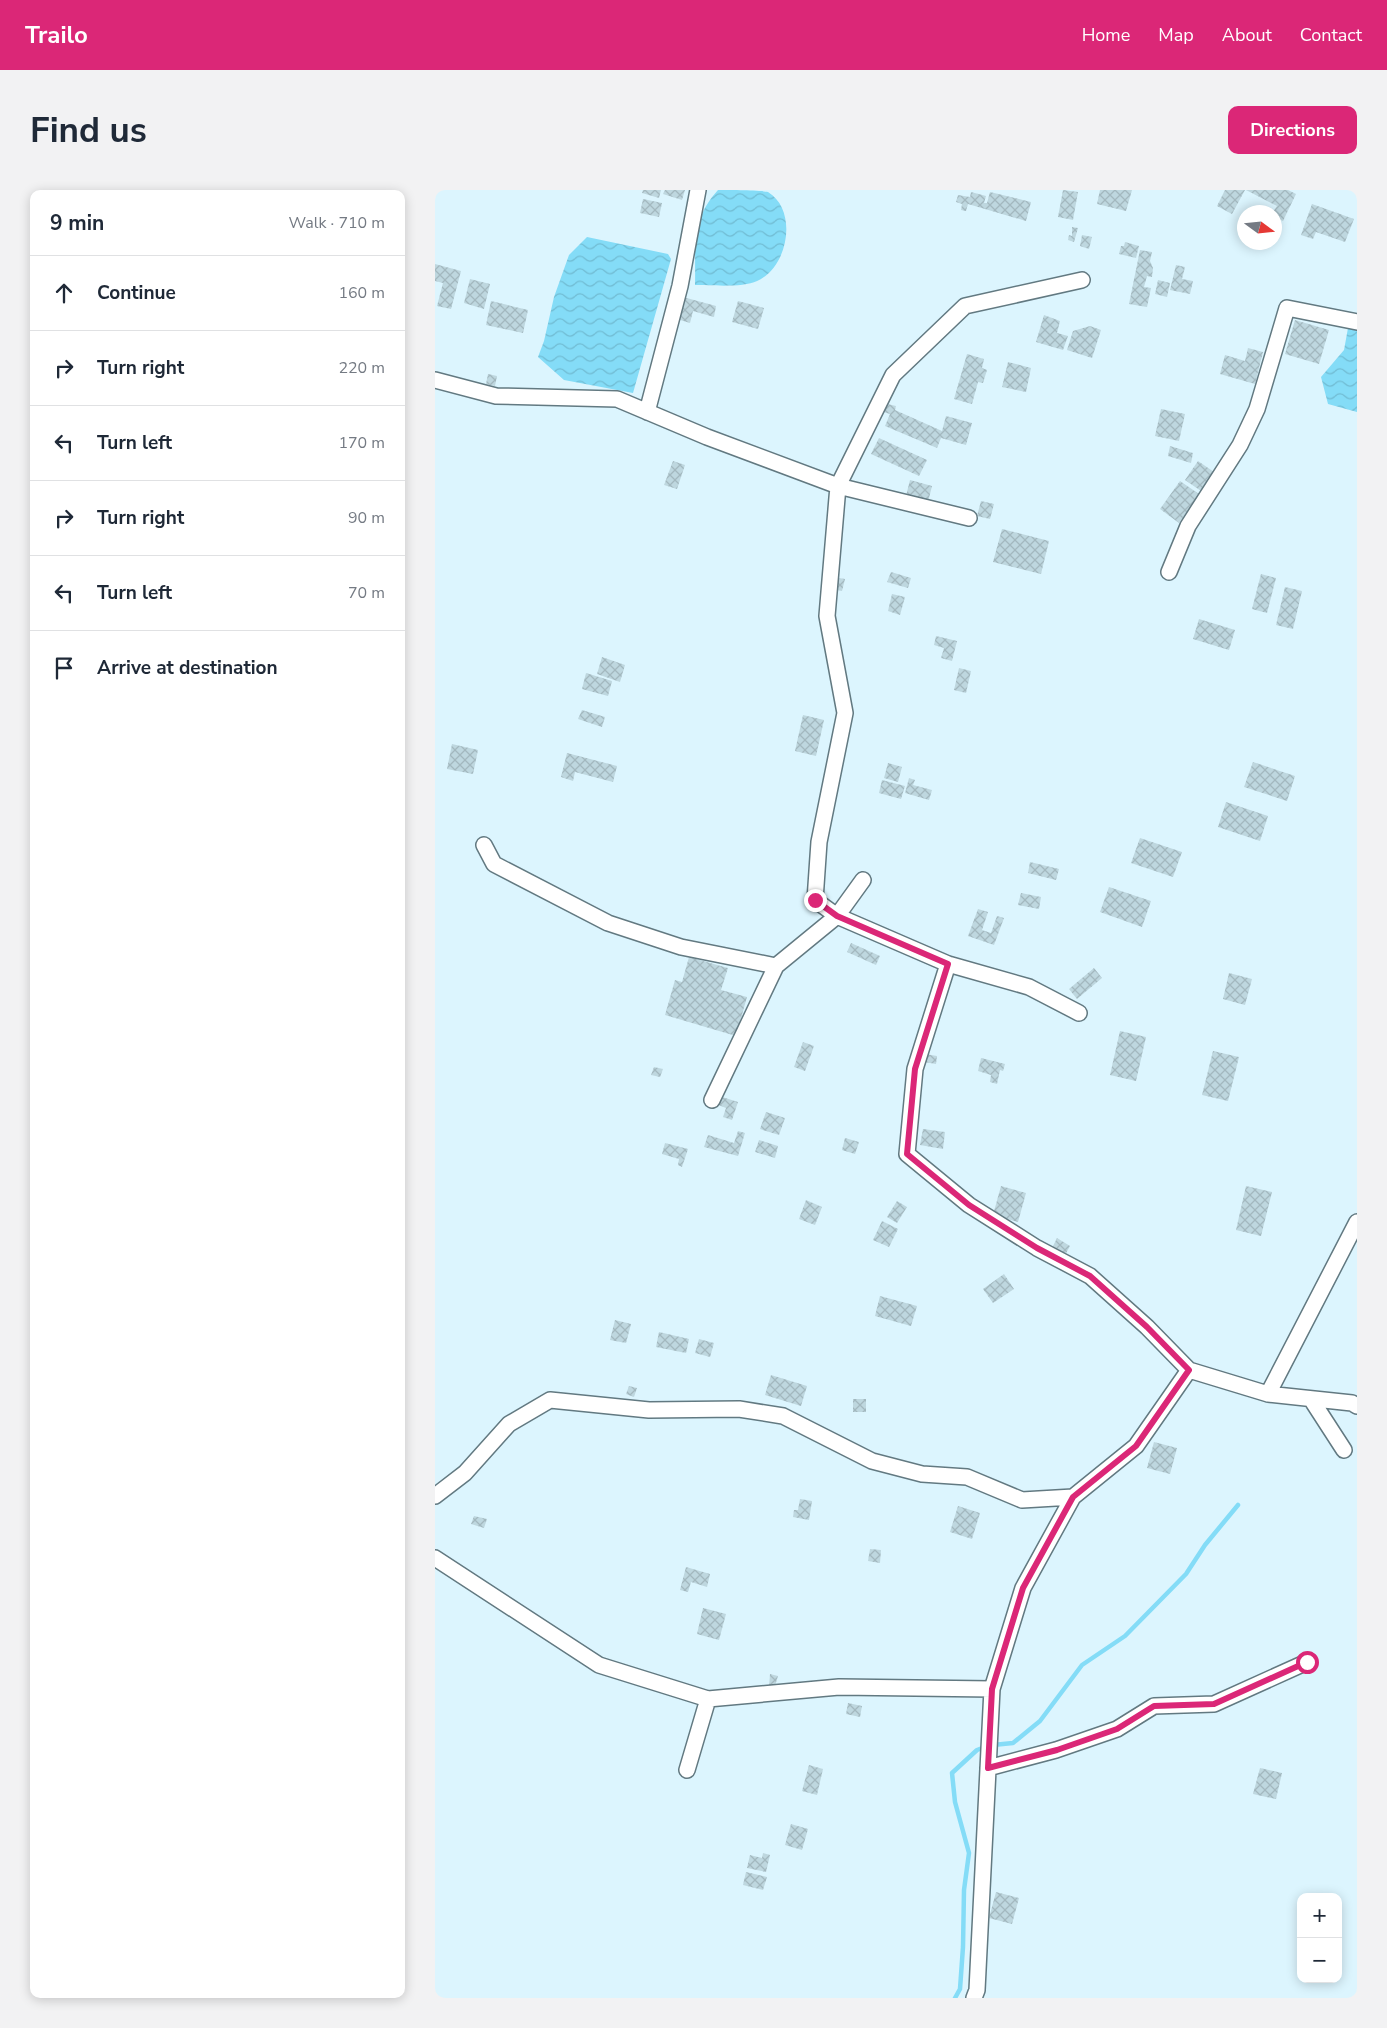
<!DOCTYPE html>
<html lang="en">
<head>
<meta charset="utf-8">
<style>
	body { margin:0; font-family:"Nunito Sans",sans-serif; background:#f2f2f3; color:#1f2937 }
	.controls { position:absolute; right:15px; bottom:15px; display:grid; overflow:hidden; border-radius:10px; box-shadow:0 2px 12px #0003 }
	.controls button { width:45px; height:45px; display:grid; place-items:center; padding:0; border:0; border-bottom:1px solid #e0e1e3; background:#fff; color:#1f2937; font:25px sans-serif }
	.compass { position:absolute; left:802px; top:15px; width:45px; height:45px; border-radius:50%; background:#fff; box-shadow:0 2px 12px #0003; rotate:105deg }
	.stop { position:absolute; width:15px; height:15px; margin:-11px; border:4px solid #db2777; border-radius:50%; background:#fff }
	.stop.end { background:#db2777; border-color:#fff; box-shadow:0 1px 5px #0008 }
	.list { margin:0; padding:0; list-style:none }
	h2 { display:flex; justify-content:space-between; align-items:center; height:65px; margin:0; padding:0 20px; font-size:21px }
	h2 small { font-size:16px; font-weight:400; color:#747a83 }
	.list li { display:grid; grid-template-columns:32px 1fr auto; gap:15px; align-items:center; box-sizing:border-box; height:75px; padding:0 20px; border-top:1px solid #e0e1e3 }
	.list b { display:block; font-size:19px; white-space:nowrap }
	.list em { font-size:16px; font-style:normal; color:#747a83 }
	.icon { flex:none; width:28px; height:28px; fill:none; stroke:currentColor; stroke-width:2; stroke-linecap:round; stroke-linejoin:round }
	.map { position:relative; flex:none; width:922px; height:1808px; overflow:hidden; border-radius:10px }
	header { display:flex; align-items:center; gap:30px; box-sizing:border-box; height:70px; padding:0 25px; background:#db2777; color:#fff }
	header strong { font-size:24px }
	nav { display:flex; gap:28px; margin-inline-start:auto; font-size:18px }
	.intro { display:flex; align-items:center; justify-content:space-between; box-sizing:border-box; height:120px; padding:0 30px }
	h1 { margin:0; font-size:35px }
	.button { padding:12px 22px; border-radius:10px; background:#db2777; color:#fff; font-size:18px; font-weight:700 }
	main { display:flex; gap:30px; padding:0 30px }
	aside { flex:1; background:#fff; border-radius:10px; box-shadow:0 2px 12px #0003 }
	.map>svg:first-child { display:block }
	.water { fill:url(#water-waves) }
	.lines { fill:none; stroke-linecap:round; stroke-linejoin:round }
	.stream { stroke:#84dcf7; stroke-width:4.5 }
	.building { fill:url(#building-cross-hatch) }
	.street-casing { stroke:#627981; stroke-width:18 }
	.street { stroke:#fff; stroke-width:15 }
	.route { stroke:#db2777; stroke-width:6 }
</style>
</head>
<body>
<header>
<strong>Trailo</strong>
<nav><a>Home</a><a>Map</a><a>About</a><a>Contact</a></nav>
</header>
<div class="intro"><h1>Find us</h1><a class="button">Directions</a></div>
<main>
<aside>
<h2>9 min<small>Walk · 710 m</small></h2>
<ul class="list">
<li><svg class="icon" aria-label="ahead" viewBox="0 0 24 24"><path d="M12 20V5M6 11l6-6 6 6"/></svg><div><b>Continue</b></div><em>160 m</em></li>
<li><svg class="icon" aria-label="right" viewBox="0 0 24 24"><path d="M7 20v-9h11M14 6l5 5-5 5"/></svg><div><b>Turn right</b></div><em>220 m</em></li>
<li><svg class="icon" aria-label="left" viewBox="0 0 24 24"><path d="M17 20v-9H6M10 6l-5 5 5 5"/></svg><div><b>Turn left</b></div><em>170 m</em></li>
<li><svg class="icon" aria-label="right" viewBox="0 0 24 24"><path d="M7 20v-9h11M14 6l5 5-5 5"/></svg><div><b>Turn right</b></div><em>90 m</em></li>
<li><svg class="icon" aria-label="left" viewBox="0 0 24 24"><path d="M17 20v-9H6M10 6l-5 5 5 5"/></svg><div><b>Turn left</b></div><em>70 m</em></li>
<li><svg class="icon" aria-label="arrive" viewBox="0 0 24 24"><path d="M6 21V4h12l-3 4 3 4H6"/></svg><div><b>Arrive at destination</b></div></li>
</ul>
</aside>
<div class="map">
<svg width="922" height="1808" viewBox="0 0 922 1808">
	<defs>
		<pattern id="water-waves" width="16" height="10" patternUnits="userSpaceOnUse" patternTransform="scale(1.25)"><rect width="16" height="10" fill="#84dcf7"/><path d="M0 5q4-4 8 0t8 0" fill="none" stroke="#71bcd3"/></pattern>
		<pattern id="building-cross-hatch" width="8" height="8" patternUnits="userSpaceOnUse" patternTransform="scale(1.25)"><rect width="8" height="8" fill="#bed7df"/><path d="M0 0l8 8M0 8l8-8" fill="none" stroke="#a3b8bf"/></pattern>
	</defs>
	<rect width="100%" height="100%" fill="#dcf5fe"/>
	<path class="water" d="M283,0c11,0 42,0 50,2 30,18 21,75 -11,89 -14,7 -46,4 -62,4 1,-39 -5,-64 23,-95z
		M152,47l81,17 3,5 -38,134 -69,-13 -26,-23 6,-16 10,-44 15,-42z
		M913,138l9,2v82l-29,-8 -7,-27 23,-27z"/>
	<g class="lines">
		<path class="stream" d="M558,1555l20,-2 27,-22 42,-56 43,-29 61,-62 19,-29 33,-40
			M520,1808l5,-9 3,-42 1,-57 5,-37 -14,-51 -3,-29 25,-23 8,-3"/>
	</g>
	<path class="building" d="M208,0h18l-2,8 -17,-5z
		M230,0h20l-3,10 -19,-6z
		M628,0l15,2 -5,28 -15,-3z
		M665,0h32l-6,21 -29,-7z
		M790,0h20l-13,24 -15,-8z
		M811,0h42l8,4 -13,27 -9,-4 -1,-5 4,-6z
		M536,2l15,4 -2,7h3l3,-11 41,10 -5,19 -58,-17 -2,7 -5,-1 1,-6 -6,-2 2,-7 12,2z
		M208,9l19,4 -3,14 -19,-4z
		M877,14l42,15 -9,23 -29,-10 -3,7 -12,-4z
		M637,37l6,1 -4,14 -6,-2 1,-5 3,1z
		M647,45l10,2 -3,12 -9,-3z
		M690,52l14,4 -3,12 -17,-4 2,-8h3z
		M705,60l12,2 -2,9 3,7 -1,9 -5,-1 -3,11 7,1 -4,19 -18,-3z
		M0,74l26,7 -10,38 -14,-3 6,-23 -8,-2z
		M741,75l9,2 -3,12 11,2 -3,13 -20,-4z
		M35,89l20,5 -6,25 -20,-6z
		M723,90l12,3 -3,14 -12,-3z
		M248,107l33,9 -2,11 -21,-6 -3,12 -13,-4z
		M56,111l37,9 -5,23 -37,-8z
		M303,111l26,7 -6,21 -26,-7z
		M609,125l16,6 -3,12 11,3 -5,14 -27,-8z
		M860,130l34,10 -10,34 -34,-10z
		M655,136l11,4 -9,28 -25,-8 6,-19z
		M813,158l15,4 -8,32 -35,-10 5,-19 20,6z
		M532,164l17,5 -2,9 5,2 -4,13 -5,-1 -6,22 -18,-5z
		M573,172l23,6 -5,24 -24,-5z
		M53,184l9,2 -2,10 -9,-2z
		M448,213l13,3 -1,4 47,21 4,-15 26,7 -6,22 -25,-7 -4,10 -52,-22 5,-12 -10,-3z
		M726,219l24,5 -6,27 -24,-5z
		M444,248l48,22 -8,16 -48,-22z
		M735,256l23,7 -2,10 -23,-7z
		M238,271l12,4 -8,24 -13,-4z
		M763,271l16,11 -13,19 -16,-11z
		M475,290l22,6 -4,16 -22,-6z
		M745,291l19,13 -20,29 -19,-14z
		M546,311l13,3 -4,15 -13,-3z
		M567,339l47,12 -8,33 -48,-12z
		M456,382l20,6 -3,10 -21,-6z
		M826,384l15,4 -9,35 -15,-4z
		M404,388l6,1 -3,12 -6,-1z
		M850,397l17,4 -9,38 -17,-4z
		M457,404l13,3 -5,18 -12,-4z
		M764,429l36,11 -6,20 -36,-11z
		M501,446l21,5 -5,20 -11,-3 3,-10 -10,-3z
		M167,467l23,8 -5,17 -23,-8z
		M524,478l12,3 -5,22 -12,-3z
		M151,483l26,8 -4,15 -26,-7z
		M147,520l23,7 -3,10 -24,-8z
		M368,525l21,5 -8,36 -21,-5z
		M17,554l26,6 -5,24 -26,-5z
		M132,563l50,13 -4,16 -38,-10 -2,9 -12,-4z
		M818,572l42,14 -8,25 -43,-14z
		M453,573l14,4 -4,15 -14,-4z
		M474,588l6,2 -2,5 19,5 -3,10 -24,-7z
		M447,590l23,6 -4,13 -22,-6z
		M791,612l42,14 -8,25 -42,-14z
		M705,648l42,14 -9,25 -42,-14z
		M595,672l29,7 -3,11 -28,-7z
		M674,697l42,14 -9,26 -42,-15z
		M586,703l20,4 -2,12 -21,-4z
		M543,719l10,3 -6,18 9,3 6,-17 7,2 -10,27 -26,-9z
		M416,753l29,13 -4,9 -29,-13z
		M254,767l39,11 -7,22 26,7 -11,39 -71,-21 10,-35 7,2z
		M659,778l8,10 -25,21 -8,-10z
		M794,783l23,6 -7,26 -22,-6z
		M685,841l26,6 -10,44 -26,-6z
		M368,852l11,4 -9,25 -11,-4z
		M778,861l26,6 -11,44 -26,-6z
		M490,864l12,2 -1,8 -12,-2z
		M546,868l24,6 -2,7 -3,-1 -3,14 -7,-2 1,-7 -13,-4z
		M219,877l9,2 -3,8 -9,-2z
		M284,906l19,6 -6,18 -9,-3 3,-9 -10,-4z
		M331,922l19,6 -6,17 -19,-6z
		M488,939l22,3 -2,17 -23,-4z
		M303,941l7,2 -7,23 -34,-9 4,-12 26,8z
		M410,948l14,4 -4,12 -13,-4z
		M324,950l19,6 -3,12 -20,-6z
		M230,953l23,6 -6,18 -4,-2 1,-6 -17,-5z
		M566,996l25,7 -8,29 -25,-7z
		M811,996l26,6 -11,44 -25,-6z
		M371,1010l16,7 -7,18 -16,-6z
		M462,1011l10,6 -10,16 -10,-6z
		M447,1031l16,8 -9,18 -16,-7z
		M622,1048l13,8 -6,11 -13,-7z
		M569,1084l10,15 -21,14 -10,-14z
		M445,1106l37,10 -6,20 -36,-10z
		M180,1130l16,4 -5,19 -16,-3z
		M224,1142l30,7 -3,14 -30,-6z
		M264,1149l15,4 -4,14 -15,-4z
		M336,1185l36,11 -6,20 -36,-11z
		M194,1196l8,2 -3,9 -8,-3z
		M418,1209h13v13h-13z
		M719,1252l23,6 -7,26 -23,-6z
		M365,1309l12,2 -3,19 -16,-3 1,-7h4z
		M523,1316l22,7 -8,26 -22,-7z
		M39,1326l13,3 -3,9 -13,-4z
		M435,1359l11,1 -1,13 -12,-2z
		M251,1377l24,7 -3,13 -16,-5 -3,10 -8,-2z
		M268,1418l23,6 -7,26 -22,-6z
		M335,1484l8,2 -4,13 -5,-2z
		M413,1513l14,3 -2,11 -14,-3z
		M374,1575l14,4 -6,26 -15,-4z
		M825,1578l22,5 -6,26 -23,-5z
		M356,1634l17,5 -6,21 -17,-5z
		M328,1663l7,2 -4,17 -19,-4 3,-13 12,3z
		M311,1682l21,5 -4,13 -20,-5z
		M561,1702l23,6 -7,26 -23,-6z"/>
	<g class="lines">
		<defs>
			<path id="street" d="M0,190l61,16 121,3 90,38 131,49 55,-111 72,-69 117,-26
				M212,222l33,-126 18,-96
				M534,328l-131,-32 -11,130 18,97 -26,129 -4,58 22,16 111,48 81,23 50,26
				M734,382l19,-46 52,-81 17,-36 30,-101 70,14
				M49,655l10,19 114,59 73,24 95,19 -64,134
				M513,774l-33,105 -8,85 62,51 68,43 53,28 57,51 42,43 79,24 84,9 5,3
				M341,776l61,-50 26,-36
				M833,1204l89,-172
				M876,1209l33,51
				M0,1306l30,-23 44,-49 41,-24 99,10 90,-1 44,7 89,45 50,13 45,3 55,23 51,-3
				M0,1368l164,107 109,34 131,-12 153,2 31,-101 50,-91 63,-51 53,-76
				M553,1578l68,-18 61,-21 37,-23 60,-2 93,-42
				M252,1580l21,-71
				M539,1808l3,-8 15,-301"/>
		</defs>
		<use href="#street" class="street-casing"/>
		<use href="#street" class="street"/>
	</g>
	<g class="lines">
		<path class="route" d="M380,710l22,16 111,48 -33,105 -8,85 62,51 68,43 53,28 57,51 42,43 -53,76 -63,51 -50,91 -31,101 -4,79 69,-18 60,-21 37,-23 60,-2 93,-42"/>
	</g>
</svg>
<div class="controls">
<button>+</button>
<button>−</button>
</div>
<svg class="compass" viewBox="-18 -18 36 36"><path d="M0-13l5 13h-10z" fill="#e53935"/><path d="M0 13l5-13h-10z" fill="#747a83"/></svg>
<div class="stop" style="left:872px;top:1472px"></div>
<div class="stop end" style="left:380px;top:710px"></div>
</div>
</main>
</body>
</html>
